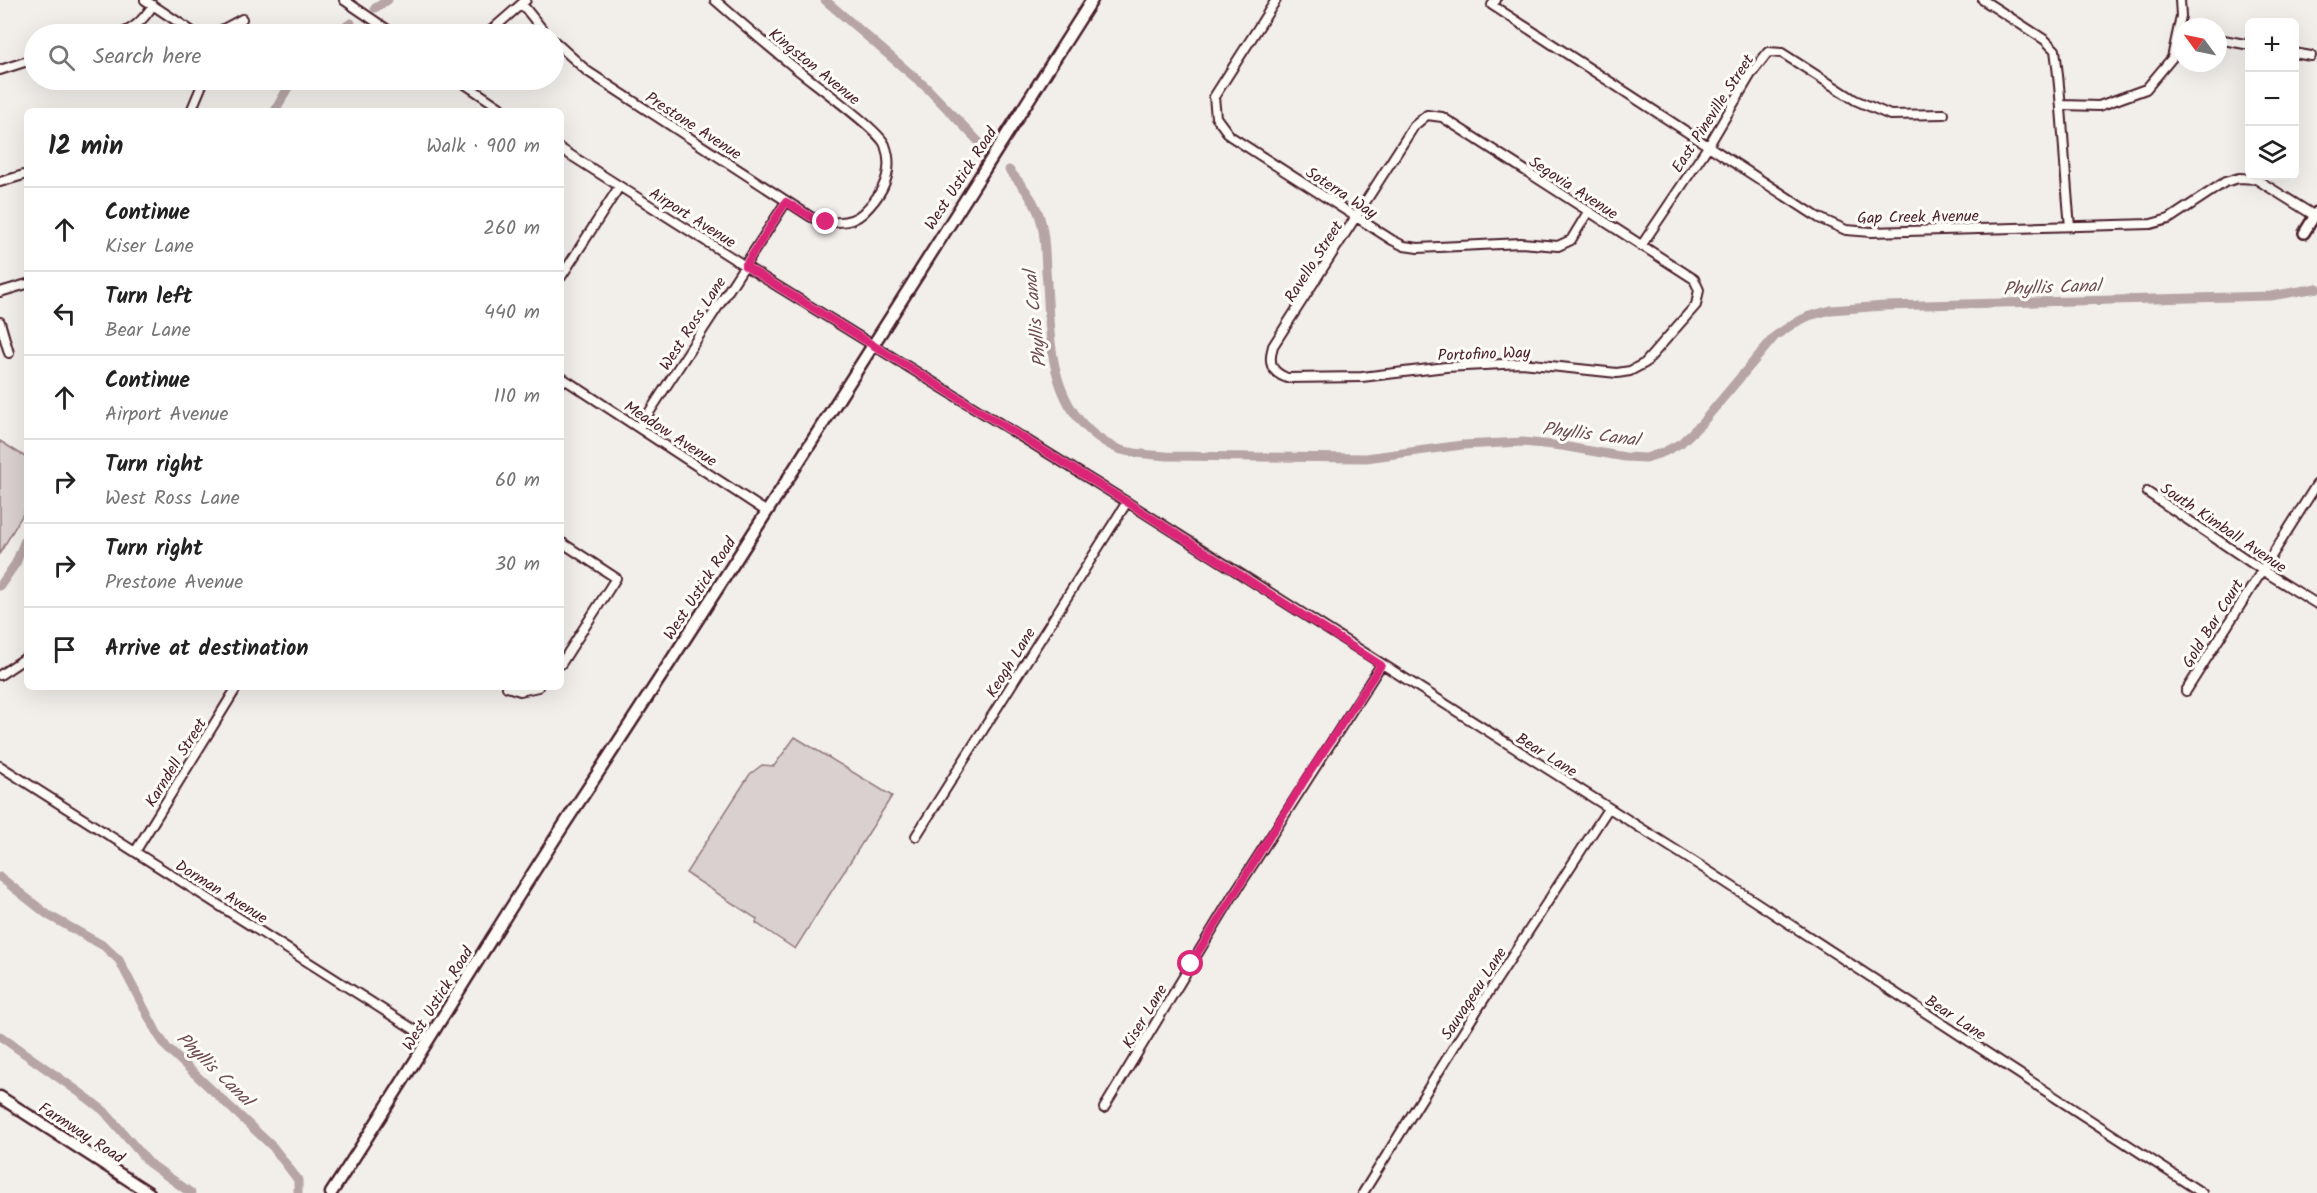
<!DOCTYPE html>
<html lang="en">
<head>
<meta charset="utf-8">
<style>
	body { margin:0; font-family:Kalam,sans-serif; background:#f6f6f6; color:#222 }
	.controls { position:absolute; right:18px; top:18px; display:grid; overflow:hidden; border-radius:9px; box-shadow:0 6px 24px #0002 }
	.controls button { width:54px; height:54px; display:grid; place-items:center; padding:0; border:0; border-bottom:2px solid #e0e0e0; background:#fff; color:#222; font:30px sans-serif }
	.compass { position:absolute; left:2173px; top:18px; width:54px; height:54px; border-radius:50%; background:#fff; box-shadow:0 6px 24px #0002; rotate:303deg }
	.stop { position:absolute; width:18px; height:18px; margin:-14px; border:4px solid #db2777; border-radius:50%; background:#fff }
	.stop.end { background:#db2777; border-color:#fff; box-shadow:0 2px 6px #0008 }
	.list { margin:0; padding:0; list-style:none }
	h2 { display:flex; justify-content:space-between; align-items:center; height:78px; margin:0; padding:0 24px; font-size:26px }
	h2 small { font-size:20px; font-weight:400; color:#767676 }
	.list li { display:grid; grid-template-columns:39px 1fr auto; gap:18px; align-items:center; box-sizing:border-box; height:84px; padding:0 24px; border-top:2px solid #e0e0e0 }
	.list b { display:block; font-size:22px; white-space:nowrap }
	.list p { margin:0; font-size:20px; white-space:nowrap; color:#767676 }
	.list em { font-size:20px; font-style:normal; color:#767676 }
	.icon { flex:none; width:33px; height:33px; fill:none; stroke:currentColor; stroke-width:2; stroke-linecap:round; stroke-linejoin:round }
	.map { position:relative; flex:none; width:2317px; height:1193px; overflow:hidden }
	.search { position:absolute; background:#fff; box-shadow:0 6px 24px #0002; left:24px; top:24px; width:540px; height:66px; display:flex; align-items:center; gap:15px; box-sizing:border-box; padding:0 21px; border-radius:33px; color:#767676; font-size:22px }
	.panel { position:absolute; background:#fff; box-shadow:0 6px 24px #0002; left:24px; top:108px; width:540px; height:582px; border-radius:9px }
	.map>svg:first-child { display:block }
	.green { fill:#d9d0cf; stroke:#92787d; stroke-width:1.5 }
	.lines { fill:none; stroke-linecap:round; stroke-linejoin:round }
	.canal { stroke:#b7a5a6; stroke-width:9 }
	.minor-casing { stroke:#4a1f2b; stroke-width:12 }
	.tertiary-casing { stroke:#4a1f2b; stroke-width:14 }
	.secondary-casing { stroke:#4a1f2b; stroke-width:15 }
	.minor { stroke:#fdfcf7; stroke-width:8 }
	.tertiary { stroke:#fdfcf7; stroke-width:9 }
	.secondary { stroke:#fdfcf7; stroke-width:10 }
	.route { stroke:#db2777; stroke-width:8 }
	.labels { text-anchor:middle; stroke-width:6; stroke-linejoin:round; paint-order:stroke }
	.street-label { font-size:16px; fill:#4a1f2b; stroke:#fdfcf7 }
	.water-label { font-size:18px; font-style:italic; fill:#704e56; stroke:#fdfcf7 }
</style>
</head>
<body>
<div class="map">
<svg width="2317" height="1193" viewBox="0 0 2317 1193">
	<rect width="100%" height="100%" fill="#f2efeb"/>
	<filter id="ink" filterUnits="userSpaceOnUse"><feTurbulence type="fractalNoise" baseFrequency=".0167" numOctaves="2"/><feDisplacementMap in="SourceGraphic" scale="12" xChannelSelector="R" yChannelSelector="G"/><feConvolveMatrix kernelMatrix="1 2 1 2 8 2 1 2 1" color-interpolation-filters="sRGB"/></filter>
	<g filter="url(#ink)">
		<path class="green" d="M0,441l27,17v46l-4,10 -23,39z
			M795,737l97,59 -97,153 -39,-26 1,-4 -71,-46 64,-99 12,-9 12,1z"/>
		<g class="lines">
			<path class="canal" d="M825,0l102,88 54,56
				M375,8l13,-8
				M334,34l17,-11
				M275,111l17,-31
				M1009,170c11,13 22,25 29,42 7,18 7,39 8,59 5,54 -1,120 44,160 9,8 19,15 31,19 15,4 30,5 46,6l199,2 96,-13 61,-3 39,4 63,11 21,1 18,-6 17,-9 21,-20 73,-87 18,-12 16,-8 22,-6 53,-4 387,-10 46,-8
				M0,586l16,-23 11,-28
				M0,877l48,38 56,31 15,14 38,73 10,15 106,99 25,33v13
				M0,1036l86,61 18,14 45,52 42,30"/>
			<defs>
				<path id="minor" d="M145,0l51,34
					M344,0l50,34
					M1276,0l-62,97 2,20 14,19 162,104 12,6 14,2 103,-5 37,3 13,-6 17,-28
					M1496,0l-4,5 327,213 27,12 25,2 280,-8 18,-5 56,-37 14,-4 17,1 59,37
					M1983,0l62,40 10,10c8,58 9,117 15,176
					M522,4l24,30
					M119,34c15,-4 25,-15 34,-29
					M214,34l28,-15
					M487,34l39,-34
					M2218,39l32,6
					M554,41l33,30 224,146c16,6 38,9 52,-4 19,-18 32,-41 22,-68 -6,-16 -80,-68 -97,-83 -25,-20 -49,-41 -73,-62
					M2294,53l17,3
					M0,70l34,-11
					M459,80l46,31
					M2062,105l37,1 47,-17 26,-31 9,-42 -1,-16
					M191,111l13,-31
					M1427,115l15,2 252,162 5,11 -3,15 -51,58 -15,8 -13,2 -95,-10 -76,4 -84,10 -75,1c-16,-6 -19,-15 -14,-32l141,-220z
					M561,149l184,117 382,236 572,363 503,328
					M0,182l27,-8
					M1641,246l68,-101 42,-71 17,-22 14,1 73,47 35,15 54,-1
					M561,277l58,-90
					M0,292l27,-8
					M0,322l9,31
					M561,377l206,135
					M639,428l147,-226
					M2147,492l115,78 55,34
					M561,542l55,36 -55,86
					M0,675l27,-18
					M507,687l13,4 18,-4
					M2186,691l131,-207
					M0,766l429,273
					M916,836l211,-334
					M135,852l102,-165
					M1104,1108l128,-211 149,-232
					M1363,1193l116,-186 129,-198"/>
				<path id="tertiary" d="M2304,233l13,-21"/>
				<path id="secondary" d="M0,1097l149,96
					M331,1193c82,-125 158,-254 240,-379 177,-269 348,-542 521,-814"/>
			</defs>
			<use href="#minor" class="minor-casing"/>
			<use href="#tertiary" class="tertiary-casing"/>
			<use href="#secondary" class="secondary-casing"/>
			<use href="#minor" class="minor"/>
			<use href="#tertiary" class="tertiary"/>
			<use href="#secondary" class="secondary"/>
		</g>
	</g>
	<g class="lines" filter="url(#ink)">
		<path class="route" d="M826,222l-15,-5 -25,-15 -41,64 382,236 254,163 -75,113 -115,186"/>
	</g>
	<g class="labels">
		<g class="street-label">
			<text transform="translate(815 66) rotate(39)" y="6">Kingston Avenue</text>
			<text transform="translate(1712 113) rotate(-57)" y="6">East Pineville Street</text>
			<text transform="translate(694 125) rotate(33)" y="6">Prestone Avenue</text>
			<text transform="translate(960 178) rotate(-57)" y="6">West Ustick Road</text>
			<text transform="translate(1574 187) rotate(33)" y="6">Segovia Avenue</text>
			<text transform="translate(1342 192) rotate(33)" y="6">Soterra Way</text>
			<text transform="translate(1918 216) rotate(-1)" y="6">Gap Creek Avenue</text>
			<text transform="translate(693 217) rotate(32)" y="6">Airport Avenue</text>
			<text transform="translate(1313 261) rotate(-57)" y="6">Ravello Street</text>
			<text transform="translate(692 323) rotate(-57)" y="6">West Ross Lane</text>
			<text transform="translate(1484 353) rotate(-2)" y="6">Portofino Way</text>
			<text transform="translate(671 433) rotate(33)" y="6">Meadow Avenue</text>
			<text transform="translate(2224 527) rotate(34)" y="6">South Kimball Avenue</text>
			<text transform="translate(699 588) rotate(-57)" y="6">West Ustick Road</text>
			<text transform="translate(2212 623) rotate(-58)" y="6">Gold Bar Court</text>
			<text transform="translate(1010 662) rotate(-58)" y="6">Keogh Lane</text>
			<text transform="translate(1547 754) rotate(32)" y="6">Bear Lane</text>
			<text transform="translate(175 762) rotate(-58)" y="6">Karndell Street</text>
			<text transform="translate(222 891) rotate(32)" y="6">Dorman Avenue</text>
			<text transform="translate(1473 993) rotate(-57)" y="6">Sauvageau Lane</text>
			<text transform="translate(437 998) rotate(-58)" y="6">West Ustick Road</text>
			<text transform="translate(1144 1016) rotate(-59)" y="6">Kiser Lane</text>
			<text transform="translate(1956 1017) rotate(33)" y="6">Bear Lane</text>
			<text transform="translate(82 1132) rotate(33)" y="6">Farmway Road</text>
		</g>
		<g class="water-label">
			<text transform="translate(2052 287) rotate(-2)" y="6">Phyllis Canal</text>
			<text transform="translate(1035 319) rotate(-96)" y="6">Phyllis Canal</text>
			<text transform="translate(1591 434) rotate(7)" y="6">Phyllis Canal</text>
			<text transform="translate(215 1069) rotate(44)" y="6">Phyllis Canal</text>
		</g>
	</g>
</svg>
<div class="controls">
<button>+</button>
<button>−</button>
<button><svg class="icon" aria-label="layers" viewBox="0 0 24 24"><path d="M12 4l9 5-9 5-9-5zM3 14l9 5 9-5"/></svg></button>
</div>
<svg class="compass" viewBox="-18 -18 36 36"><path d="M0-13l5 13h-10z" fill="#e53935"/><path d="M0 13l5-13h-10z" fill="#767676"/></svg>
<div class="stop" style="left:1191px;top:964px"></div>
<div class="stop end" style="left:826px;top:222px"></div>
<div class="search"><svg class="icon" aria-label="search" viewBox="0 0 24 24"><circle cx="10" cy="10" r="6"/><path d="M15 15l6 6"/></svg>Search here</div>
<section class="panel">
<h2>12 min<small>Walk · 900 m</small></h2>
<ul class="list">
<li><svg class="icon" aria-label="ahead" viewBox="0 0 24 24"><path d="M12 20V5M6 11l6-6 6 6"/></svg><div><b>Continue</b><p>Kiser Lane</p></div><em>260 m</em></li>
<li><svg class="icon" aria-label="left" viewBox="0 0 24 24"><path d="M17 20v-9H6M10 6l-5 5 5 5"/></svg><div><b>Turn left</b><p>Bear Lane</p></div><em>440 m</em></li>
<li><svg class="icon" aria-label="ahead" viewBox="0 0 24 24"><path d="M12 20V5M6 11l6-6 6 6"/></svg><div><b>Continue</b><p>Airport Avenue</p></div><em>110 m</em></li>
<li><svg class="icon" aria-label="right" viewBox="0 0 24 24"><path d="M7 20v-9h11M14 6l5 5-5 5"/></svg><div><b>Turn right</b><p>West Ross Lane</p></div><em>60 m</em></li>
<li><svg class="icon" aria-label="right" viewBox="0 0 24 24"><path d="M7 20v-9h11M14 6l5 5-5 5"/></svg><div><b>Turn right</b><p>Prestone Avenue</p></div><em>30 m</em></li>
<li><svg class="icon" aria-label="arrive" viewBox="0 0 24 24"><path d="M6 21V4h12l-3 4 3 4H6"/></svg><div><b>Arrive at destination</b></div></li>
</ul>
</section>
</div>
</body>
</html>
